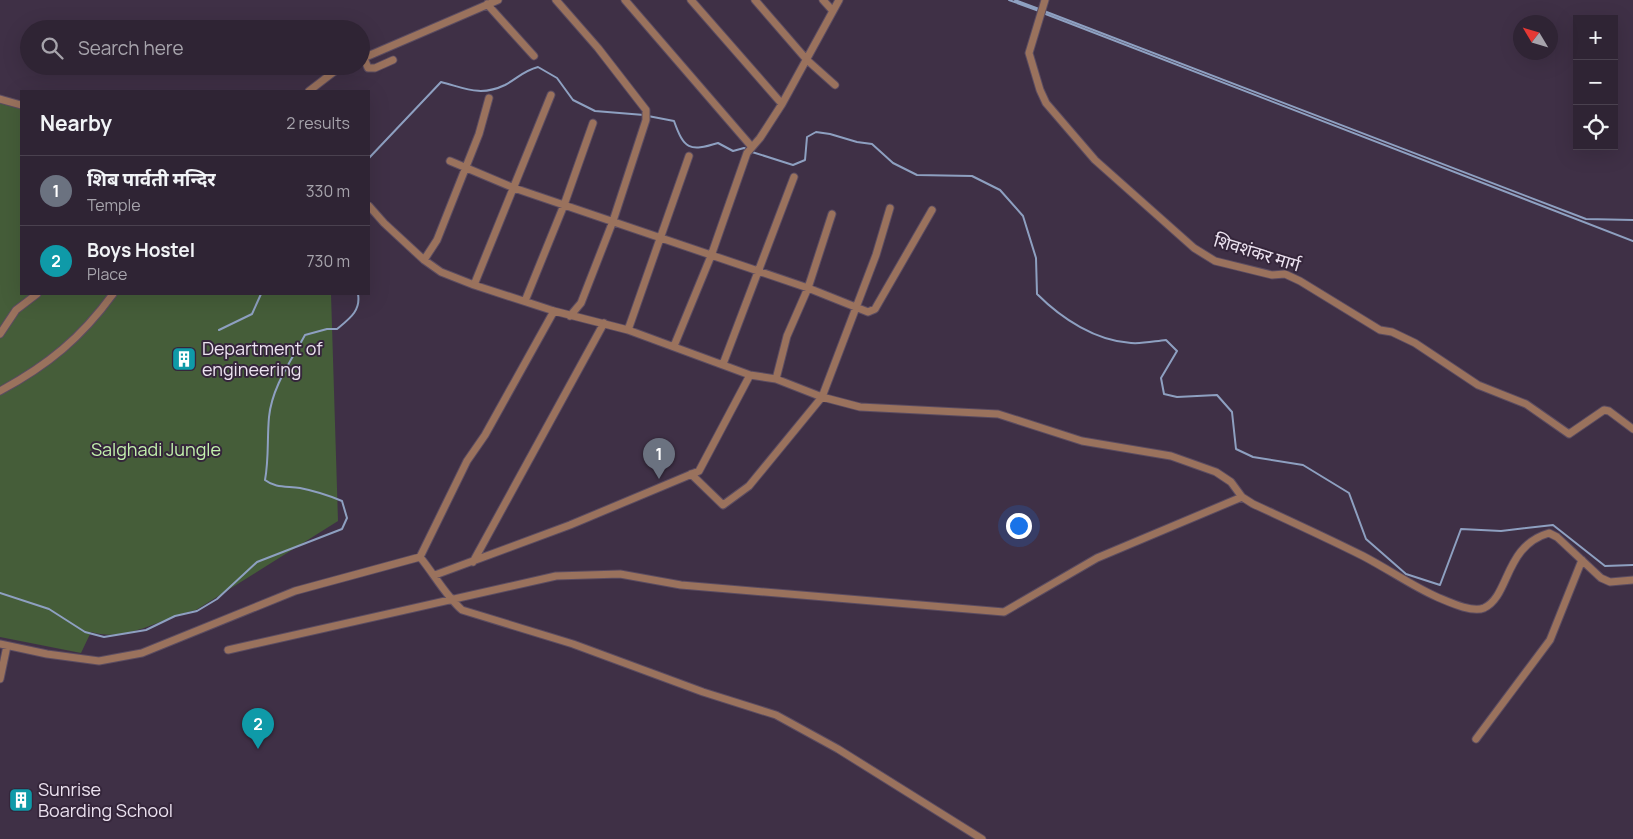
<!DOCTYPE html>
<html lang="en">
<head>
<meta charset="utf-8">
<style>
	body { margin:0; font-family:Manrope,"Noto Sans Devanagari",sans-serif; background:#3b3040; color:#f1f3f6 }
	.controls { position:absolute; right:15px; top:15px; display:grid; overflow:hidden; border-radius:0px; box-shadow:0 5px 20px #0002 }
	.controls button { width:45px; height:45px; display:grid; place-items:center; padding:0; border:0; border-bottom:1px solid #4a414f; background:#2f2434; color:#f1f3f6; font:25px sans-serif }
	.compass { position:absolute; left:1513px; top:15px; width:45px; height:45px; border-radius:50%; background:#2f2434; box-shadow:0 5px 20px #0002; rotate:308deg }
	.you { position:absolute; left:1018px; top:525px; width:18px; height:18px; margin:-12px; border:4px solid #fff; border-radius:50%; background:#1a73e8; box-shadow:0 0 0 8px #1a73e833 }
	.badge { display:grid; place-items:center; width:32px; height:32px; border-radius:50%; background:#f988e9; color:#fff; font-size:16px; font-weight:700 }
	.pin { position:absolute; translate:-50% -41px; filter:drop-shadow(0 1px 2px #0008) }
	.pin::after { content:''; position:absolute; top:26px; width:18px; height:15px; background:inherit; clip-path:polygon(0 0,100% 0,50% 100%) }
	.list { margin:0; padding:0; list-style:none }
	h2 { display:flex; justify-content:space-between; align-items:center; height:65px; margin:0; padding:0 20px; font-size:21px }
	h2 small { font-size:16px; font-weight:400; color:#a7a4ac }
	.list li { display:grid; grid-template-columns:32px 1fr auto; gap:15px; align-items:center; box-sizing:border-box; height:70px; padding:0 20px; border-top:1px solid #4a414f }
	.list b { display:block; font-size:19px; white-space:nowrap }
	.list p { margin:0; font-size:16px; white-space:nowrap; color:#a7a4ac }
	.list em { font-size:16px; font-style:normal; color:#a7a4ac }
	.icon { flex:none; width:28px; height:28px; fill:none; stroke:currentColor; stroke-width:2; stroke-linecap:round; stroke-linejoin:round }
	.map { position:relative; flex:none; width:1633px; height:839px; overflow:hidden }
	.search { position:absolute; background:#2f2434; box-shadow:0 5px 20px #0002; left:20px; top:20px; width:350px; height:55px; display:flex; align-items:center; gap:12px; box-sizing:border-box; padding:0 18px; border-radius:28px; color:#a7a4ac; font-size:19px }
	.panel { position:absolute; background:#2f2434; box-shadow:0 5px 20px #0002; left:20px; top:90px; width:350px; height:205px; border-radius:0px }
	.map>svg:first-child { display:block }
	.green { fill:#455d39 }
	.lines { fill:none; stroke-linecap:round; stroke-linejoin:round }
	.stream { stroke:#8ea0c1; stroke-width:2 }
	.street-casing { stroke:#5b4c61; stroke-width:9 }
	.street { stroke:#9a725d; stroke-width:7 }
	.labels { text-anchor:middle; stroke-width:4; stroke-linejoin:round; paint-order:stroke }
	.street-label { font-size:18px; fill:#ece2f0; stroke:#35263b }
	.poi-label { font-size:18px; fill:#ece2f0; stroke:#35263b; text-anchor:start }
	.park-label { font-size:18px; fill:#c2f1ad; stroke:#35263b }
</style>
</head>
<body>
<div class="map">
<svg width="1633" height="839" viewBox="0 0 1633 839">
	<rect width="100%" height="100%" fill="#3f3046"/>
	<path class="green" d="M0,98l21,6v190h310l7,227 -142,89c-34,7 -68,33 -105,22l-10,21 -81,-16z"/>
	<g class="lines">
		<path class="stream" d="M1009,0l30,11
			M1015,0l24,9
			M1044,11l542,208 47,1
			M1043,13l590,228
			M648,116l26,5c10,28 15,31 44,22l15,8 11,-3 4,2
			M752,152l41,13 12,-5 2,-23 9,-5 14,2 27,8 15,2 21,19 24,12 55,1 28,14 23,26 13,42 1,36c25,25 59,47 94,49 12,1 24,-2 35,-3l11,11 -16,27 3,16 13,3 40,-2 15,17 4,37 17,8 50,8 46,28 17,46 40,35 34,11 21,-56 40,2 52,-6 52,41 28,-1
			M369,158l72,-76c24,6 39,15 64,3 13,-7 18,-14 33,-18l19,11 16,22 22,11 49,4
			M219,330l33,-16 9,-20
			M0,593l49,16 36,23 19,5 42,-7 29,-14 22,-5 20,-12 40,-37 85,-33 5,-11 -5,-17c-14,-6 -27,-10 -42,-13 -13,-2 -25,0 -35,-8 4,-21 2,-41 4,-63 3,-30 22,-56 36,-82l22,-6h10c12,-10 24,-18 21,-35"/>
		<defs>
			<path id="street" d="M556,0l42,48 48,62v10l-33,101 -32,82 -11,13
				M625,0l126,146
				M691,0l91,104
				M755,0l52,60 28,25
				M823,0l9,10
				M1045,0l-16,53 11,37 6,13 49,57 99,88 21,13 57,14 13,-1 15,7 80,49 12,2 23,11 63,42 48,19 43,30 35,-24 5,1 24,18
				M487,4l47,52
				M364,58l4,10h7l18,-8
				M361,59l137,-59
				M309,91l26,-20 11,-5
				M0,99l21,6
				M450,161l64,27 294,100 60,24 7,-3 57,-99
				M369,206l15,17 40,37 17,12 33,13 80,26 74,19 122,45 26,4 46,18 38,10 138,7 84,27 89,15 45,16 15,10 11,15 11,7c37,17 74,34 110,52 25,13 49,30 74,41 12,5 35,16 47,11 26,-12 20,-62 65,-75l8,4 44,41 9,4 23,-2
				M424,260l13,-20 42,-106 10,-36
				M474,285l77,-190
				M525,301l39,-96 29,-82
				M628,330l61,-174
				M0,334l16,-24 21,-16
				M674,346l37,-90 36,-103 13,-15 22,-34 57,-104
				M723,364l71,-187
				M776,379l11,-43 21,-48 24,-74
				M0,391c48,-26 81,-53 113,-97
				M691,474l32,31 26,-19 73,-89 54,-142 14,-47
				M420,557l47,-96 18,-26 69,-124
				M473,562l131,-239
				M435,575l135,-50 129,-54 51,-96
				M0,644l47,10 52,7 43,-8 153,-62 125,-34c14,17 25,38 42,53l111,34 130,48 73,23 62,34 144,90
				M228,650l328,-74 64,-2 61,11 323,27 93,-54 145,-61
				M0,679l7,-33
				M1476,739l74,-99 32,-80"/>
		</defs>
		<use href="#street" class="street-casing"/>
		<use href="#street" class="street"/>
	</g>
	<defs>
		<symbol id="building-square" viewBox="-11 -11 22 22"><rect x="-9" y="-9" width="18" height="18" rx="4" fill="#0f9aa8" stroke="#35263b"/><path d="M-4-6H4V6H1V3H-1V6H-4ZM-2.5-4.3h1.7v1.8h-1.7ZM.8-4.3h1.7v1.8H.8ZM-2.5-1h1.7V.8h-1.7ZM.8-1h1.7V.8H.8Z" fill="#fff"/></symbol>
	</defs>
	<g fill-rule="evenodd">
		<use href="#building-square" x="170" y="345" width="28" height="28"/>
		<use href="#building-square" x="7" y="786" width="28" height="28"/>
	</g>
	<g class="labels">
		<g class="street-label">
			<text transform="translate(1257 253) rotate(17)" y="6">शिवशंकर मार्ग</text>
		</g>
		<g class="poi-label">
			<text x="202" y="355">Department of<tspan x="202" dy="21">engineering</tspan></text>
			<text x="38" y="796">Sunrise<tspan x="38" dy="21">Boarding School</tspan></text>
		</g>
		<g class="park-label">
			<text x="156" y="456">Salghadi Jungle</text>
		</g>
	</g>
</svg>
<div class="controls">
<button>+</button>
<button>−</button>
<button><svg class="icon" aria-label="locate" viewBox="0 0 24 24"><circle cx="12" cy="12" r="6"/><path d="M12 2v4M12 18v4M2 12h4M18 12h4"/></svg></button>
</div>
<svg class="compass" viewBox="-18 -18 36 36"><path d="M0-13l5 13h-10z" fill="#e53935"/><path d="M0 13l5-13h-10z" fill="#a7a4ac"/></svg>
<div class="you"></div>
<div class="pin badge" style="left:659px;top:479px;background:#6b7280">1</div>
<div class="pin badge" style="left:258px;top:749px;background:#0f9aa8">2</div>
<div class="search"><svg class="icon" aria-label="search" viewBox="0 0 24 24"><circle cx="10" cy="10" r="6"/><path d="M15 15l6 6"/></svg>Search here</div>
<section class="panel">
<h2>Nearby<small>2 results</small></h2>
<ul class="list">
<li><span class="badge" style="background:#6b7280">1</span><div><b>शिब पार्वती मन्दिर</b><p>Temple</p></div><em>330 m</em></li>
<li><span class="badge" style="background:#0f9aa8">2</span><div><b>Boys Hostel</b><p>Place</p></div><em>730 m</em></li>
</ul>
</section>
</div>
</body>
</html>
